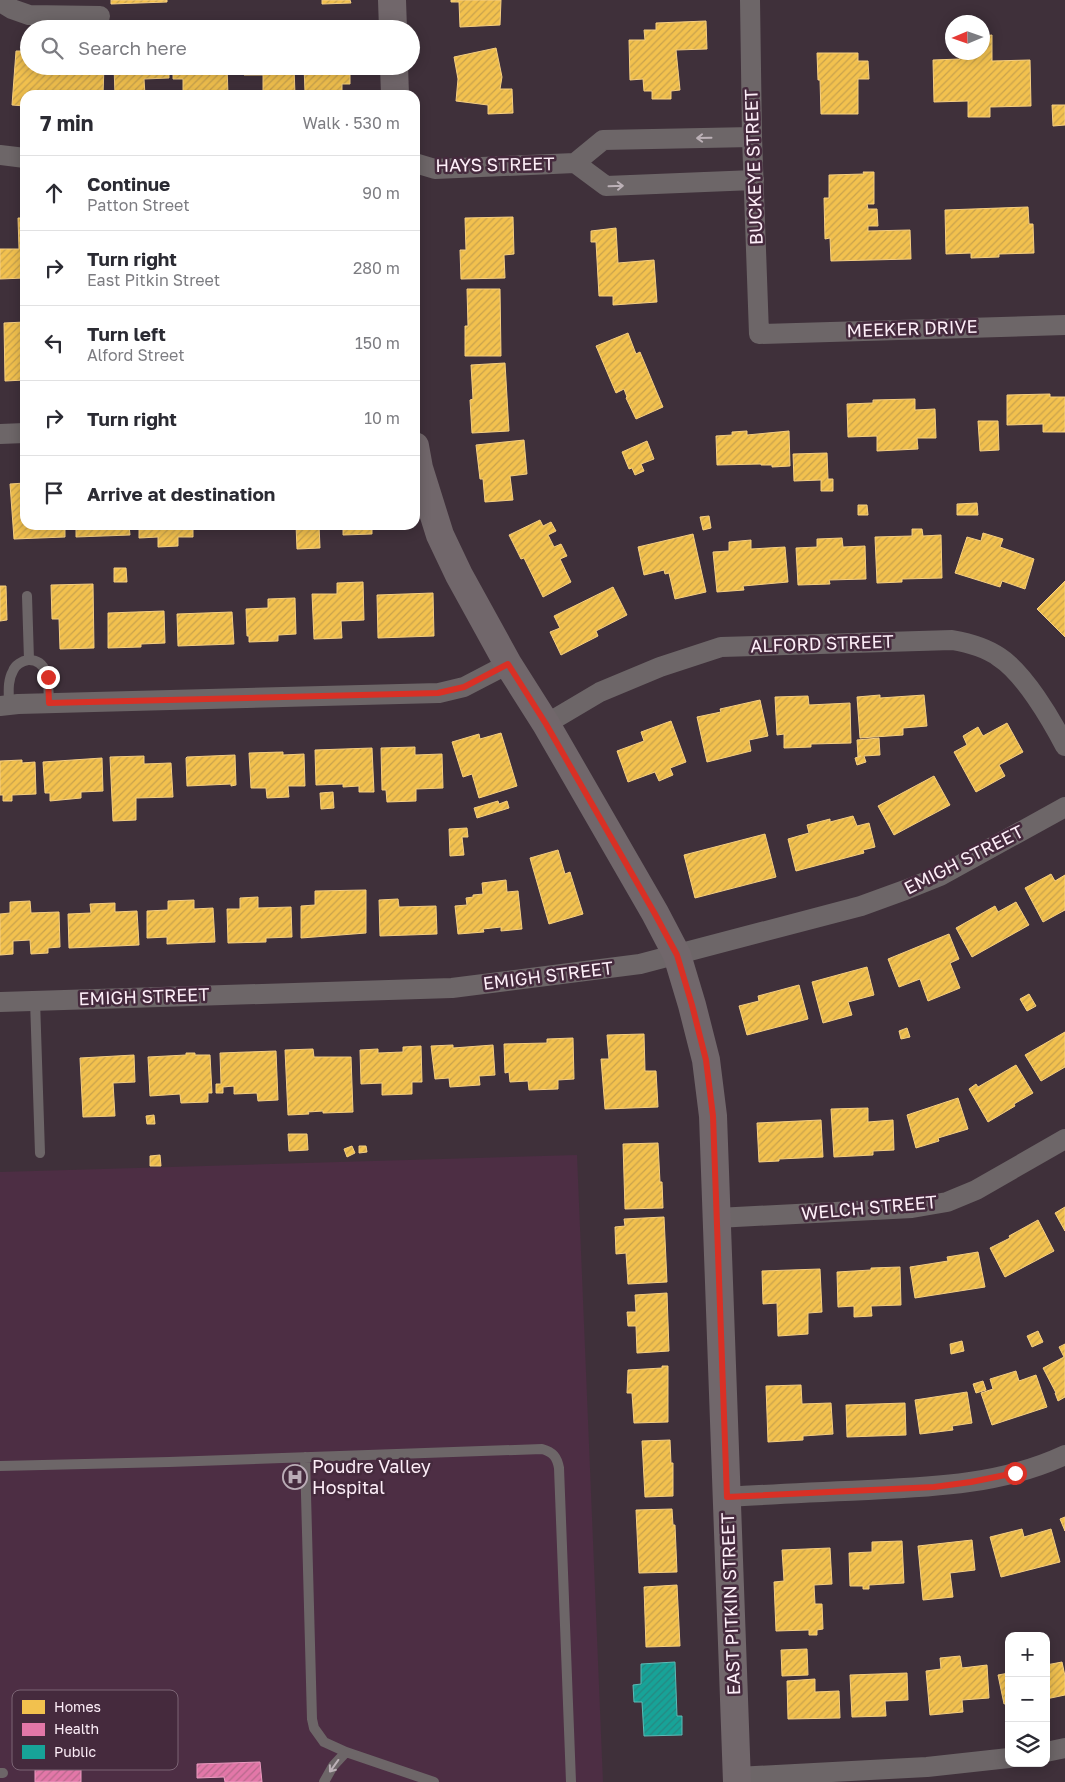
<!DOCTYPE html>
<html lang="en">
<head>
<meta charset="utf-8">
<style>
	body { margin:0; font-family:"Golos Text",sans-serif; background:#f7f7f7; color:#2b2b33 }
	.controls { position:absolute; right:15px; bottom:15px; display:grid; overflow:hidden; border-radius:10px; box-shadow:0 2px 12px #0003 }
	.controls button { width:45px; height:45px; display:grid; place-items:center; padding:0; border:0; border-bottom:1px solid #e1e1e2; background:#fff; color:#2b2b33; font:25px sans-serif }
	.compass { position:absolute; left:945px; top:15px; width:45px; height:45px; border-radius:50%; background:#fff; box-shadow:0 2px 12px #0003; rotate:268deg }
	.stop { position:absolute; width:15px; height:15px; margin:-11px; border:4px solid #d93025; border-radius:50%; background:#fff }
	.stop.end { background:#d93025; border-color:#fff; box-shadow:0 1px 5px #0008 }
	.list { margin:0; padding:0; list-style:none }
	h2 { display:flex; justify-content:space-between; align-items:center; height:65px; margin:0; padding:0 20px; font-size:21px }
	h2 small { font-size:16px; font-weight:400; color:#7c7c81 }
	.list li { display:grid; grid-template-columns:32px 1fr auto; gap:15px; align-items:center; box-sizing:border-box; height:75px; padding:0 20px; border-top:1px solid #e1e1e2 }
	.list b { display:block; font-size:19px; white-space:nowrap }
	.list p { margin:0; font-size:16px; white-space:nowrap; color:#7c7c81 }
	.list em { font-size:16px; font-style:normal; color:#7c7c81 }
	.icon { flex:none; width:28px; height:28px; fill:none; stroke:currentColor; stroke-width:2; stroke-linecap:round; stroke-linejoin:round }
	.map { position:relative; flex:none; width:1065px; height:1782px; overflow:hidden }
	.search { position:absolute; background:#fff; box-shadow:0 2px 12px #0003; left:20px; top:20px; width:400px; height:55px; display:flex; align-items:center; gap:12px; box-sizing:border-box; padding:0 18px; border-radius:28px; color:#7c7c81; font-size:19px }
	.panel { position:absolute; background:#fff; box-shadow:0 2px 12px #0003; left:20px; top:90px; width:400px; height:440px; border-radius:15px }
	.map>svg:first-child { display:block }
	.built { fill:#4d2e44 }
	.homes { fill:url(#homes-hatch); stroke:#f5ce81 }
	.health { fill:url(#health-hatch); stroke:#eb9bc0 }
	.public { fill:url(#public-hatch); stroke:#5cbab5 }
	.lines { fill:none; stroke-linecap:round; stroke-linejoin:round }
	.lane { stroke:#6d6668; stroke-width:10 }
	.street { stroke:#6d6668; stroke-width:20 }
	.secondary { stroke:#71676b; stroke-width:28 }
	.oneway { stroke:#bcb1b7 }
	.route { stroke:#d93025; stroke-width:6 }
	.labels { text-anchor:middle; stroke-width:5; stroke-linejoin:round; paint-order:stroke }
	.street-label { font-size:18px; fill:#fdeef8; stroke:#452a3d }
	.poi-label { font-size:18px; fill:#fdeef8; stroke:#452a3d; text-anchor:start }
	.key { fill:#452a3d; stroke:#7c6575; stroke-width:1 }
	.key-label { font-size:14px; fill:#fdeef8 }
</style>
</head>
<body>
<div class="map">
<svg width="1065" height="1782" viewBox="0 0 1065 1782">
	<defs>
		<pattern id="homes-hatch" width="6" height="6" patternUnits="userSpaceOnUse" patternTransform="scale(1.25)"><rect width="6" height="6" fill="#f2c14e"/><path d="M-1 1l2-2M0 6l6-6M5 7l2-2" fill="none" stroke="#c8a24d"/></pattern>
		<pattern id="health-hatch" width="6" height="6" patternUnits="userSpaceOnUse" patternTransform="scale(1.25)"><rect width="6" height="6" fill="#e377a8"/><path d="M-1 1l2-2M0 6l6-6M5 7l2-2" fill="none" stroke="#b6698c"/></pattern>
		<pattern id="public-hatch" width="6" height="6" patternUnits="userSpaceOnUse" patternTransform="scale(1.25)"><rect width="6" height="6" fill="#17a398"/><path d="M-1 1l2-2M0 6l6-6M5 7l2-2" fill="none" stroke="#278781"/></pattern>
	</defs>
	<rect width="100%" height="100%" fill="#3f303a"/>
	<path class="built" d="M577,1155l26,627h-603v-610z"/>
	<path class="homes" d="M111,0h56v2l-56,2z
		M322,0h28l1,3 -29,1z
		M451,0h50l-1,25 -40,2 -1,-25h-8z
		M706,21l1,28 -31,1 4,40 -9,1v8h-19v-8h-8l-1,-12 -13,1 -1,-40h16l-1,-10h12v-7z
		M992,35v26l38,-1 1,46 -41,1v10h-22v-16l-34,1 -1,-42 27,-1v-7h22v-16z
		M496,48l6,29 -2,12h12l1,24 -25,1v-9l-32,-4 2,-22 -4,-22z
		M16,51h13v15h75l-1,29h-78v11l-13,-1z
		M817,53h41v8h10l1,18h-11v35h-37l-1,-34h-2z
		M114,66h55v12l-25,1 1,16h-30z
		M227,66l1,29h-45v-16h-10v-12z
		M244,66h50l1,29h-32v-20h-19z
		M304,66h46v18h-8v11h-24v-4l-13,1z
		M1052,105h13v20l-12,1z
		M863,172h11v32h-7l1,5h9l1,17h-10v5l42,-1 1,29 -80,2 -1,-23 -5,1 -1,-41h5v-23l35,-1z
		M1028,207l1,17h4l1,29 -35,1v3l-28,1v-5l-25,1 -1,-44z
		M513,217l1,37 -10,1 1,23 -44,1 -1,-29h6l-1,-32z
		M18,218h7v60l-25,1v-30h19z
		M616,228l2,35 36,-3 3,42 -44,3v-9h-14l-3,-54h-5v-11z
		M467,289h33l1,67h-36v-30h3z
		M25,322v58l-20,1 -1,-58z
		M628,333l8,21 4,-2 23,55 -27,12 -10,-21 1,-1 -3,-8 -8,4 -20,-47z
		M505,363l4,68 -37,2 -2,-33 3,-1 -2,-34z
		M1050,394v3h15v35h-22v-8l-36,1v-30z
		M915,399v11l20,-1 1,29h-19l1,11 -41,2v-15l-29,1 -1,-33 26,-1v-3z
		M978,421h20l1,29 -19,1z
		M747,431v4l42,-4 1,35 -18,1v-2h-11v-1l-44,1 -1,-29 16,-1v-3z
		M524,440l3,34 -17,2 3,24 -28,2 -2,-23h-3l-4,-34z
		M647,441l7,18 -13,5 3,7 -9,4 -3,-7 -3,1 -7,-17z
		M827,453l1,26h5v12h-12v-11l-27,1 -1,-27z
		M25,483v42h40v12l-51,2 -4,-55z
		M977,503l1,12h-21v-11z
		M858,505h9l1,10h-10z
		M709,516l2,12 -8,2 -3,-13z
		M540,520l3,6 8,-4 5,9 -8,4 6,12 7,-3 6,12 -7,3 11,23 -28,15 -19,-39 -3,1 -12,-24z
		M76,525h53l1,10 -54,2z
		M139,525h54v12h-15v9l-20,1v-10l-19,1z
		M296,525h23l1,23 -23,1z
		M343,525h29v9l-29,1z
		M912,529h10l1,7 18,-1 1,43 -40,1v3l-25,1 -2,-46 37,-1z
		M983,533l20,6 -3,8 34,12 -9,30 -23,-8 -2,6 -45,-14 12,-36 14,4z
		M693,534l13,58 -31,7 -6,-26 -4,1 -1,-4 -20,5 -6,-28z
		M842,538l1,9 22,-1 1,33 -37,1 1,4 -32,1 -2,-37 21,-1v-8z
		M751,540v9l34,-2 3,35 -45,4 1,4 -27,2 -4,-40 16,-1v-9z
		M114,568h12l1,14h-13z
		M1065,581v56l-28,-28z
		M363,582l1,38 -23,1 1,17 -28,1 -2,-45h25v-11z
		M93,584l1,64 -34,1 -1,-30h-7l-1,-34z
		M0,586h6l1,34 -7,1z
		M613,587l14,28 -31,16 2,5 -37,19 -11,-23 10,-4 -6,-12z
		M433,593l1,43 -56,2 -1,-43z
		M295,598l1,36 -18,1v6l-29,1v-6h-2l-1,-27 22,-1v-9z
		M164,611l1,32 -24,1v3l-33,1v-35z
		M232,612l2,32 -56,2 -1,-32z
		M880,695v3l44,-3 3,31 -24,2v7l-43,3 -3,-41z
		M808,696l1,9 41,-2 1,40 -40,1v3l-27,1v-14l-7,1 -2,-38z
		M760,700l8,36 -19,4 2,11 -44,11 -10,-45 24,-5 -1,-3z
		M671,721l15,41 -16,6 3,7 -14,6 -4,-9 -27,10 -11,-31 27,-10 -3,-9z
		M1007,723l16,29 -24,13 6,11 -29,16 -22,-40 13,-7 -4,-9 15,-9 5,9z
		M501,733l16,53 -38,12 -7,-24 -9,3 -11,-35 27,-8 1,5z
		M879,738l1,17 -16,1 2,6 -9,3 -2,-7 6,-2 -3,1 -1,-17z
		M415,747v8l27,-1 1,34 -27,1v12l-29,1 -1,-12h-4l-1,-42z
		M372,748l2,44h-15v-6l-16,1v-3l-27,1 -1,-35z
		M283,752v3l21,-1 1,32h-17l1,11 -22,1 -1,-10h-15l-2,-35z
		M235,755l1,30 -5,1v-2l-44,2 -1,-28 1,-1z
		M144,756v8l27,-1 2,34 -37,1v22l-23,1 -3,-64z
		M102,758l1,33 -22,1v6l-31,3v-8h-5l-2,-31z
		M22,760v3l13,-1 1,32 -24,1v6h-9v-6h-3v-34z
		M934,776l16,29 -56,30 -16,-29z
		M333,792l1,16 -13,1 -1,-16z
		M498,801l1,3 8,-3 2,7 -32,10 -3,-10z
		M853,816l4,10 12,-3 6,24 -12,3 1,3 -68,18 -8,-32 21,-6 -2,-8 23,-6v3z
		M467,828l1,9h-6l2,18 -14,1 -1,-27z
		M765,834l11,43 -81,21 -11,-43z
		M558,850l7,24 5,-2 13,42 -34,10 -19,-66z
		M1051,874l4,7 10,-6v35l-22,12 -18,-34z
		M506,880l1,12 11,-1 4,38 -21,2v-4l-18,2 1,3 -26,2 -3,-28 12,-1 -1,-7 7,-1v-2l10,-1 -1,-11z
		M366,890v43l-65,5v-32l14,-1v-14z
		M258,897v11l33,-1 1,30 -26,1v4l-38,1 -1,-34h13v-11z
		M398,899l1,8 37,-1 1,28 -57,2 -1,-36z
		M194,900v9l19,-1 2,34 -48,2v-7l-20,1v-27l21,-1v-9z
		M30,901l1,12 28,-1 1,35 -12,1v5l-17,1 -1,-14 -17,1v13l-13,1v-41l10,-1v-11z
		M1016,902l13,23 -57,32 -16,-29 39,-22 3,6z
		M115,903v9l22,-1 2,34 -70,3 -1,-34 23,-1 -1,-9z
		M949,934l10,25 -9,4 10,25 -32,13 -8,-22 -21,8 -11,-28z
		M867,967l7,28 -26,7 4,13 -29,8 -11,-41z
		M799,985l9,34 -61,16 -8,-29 20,-5 -1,-5z
		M1029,994l7,12 -9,5 -7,-12z
		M907,1028l3,9 -9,2 -2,-8z
		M1065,1032v35l-24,14 -16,-26z
		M644,1034l1,37h11l2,36 -53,2 -4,-50h8l-2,-24z
		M573,1038l1,41 -16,1v9l-29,1 -1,-9 -18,1 -1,-10 -4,1 -1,-29 43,-1v-4z
		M453,1045v3l40,-3 2,30 -16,1 1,9 -30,2 -1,-9 -14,1 -4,-33z
		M421,1046l1,36h-10v12l-30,1v-12l-21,1 -1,-34 18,-1v4l25,-1v-5z
		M313,1049l1,8h37l2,55 -30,1v-2l-15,1 1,2 -21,1 -3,-65z
		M276,1051l2,49 -20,1 -1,-8 -23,1v-8l-11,1v6h-7v-9h5l-1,-31z
		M186,1053h9v2h15l2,38h-4v9l-27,1 -1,-9 -30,2 -2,-39 38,-2z
		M134,1055l1,27 -22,1 2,33 -32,1 -3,-59z
		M1016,1065l17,28 -19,11 1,2 -27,16 -19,-33 7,-5 2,3z
		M958,1098l10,31 -30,9 1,3 -23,7 -9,-33z
		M868,1108v14l25,-2 1,30 -21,1v4l-39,2 -3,-48z
		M154,1115l1,9h-8l-1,-8z
		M821,1120l2,37 -44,2v2l-20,1 -2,-39z
		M288,1134h19l1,16 -19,1z
		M658,1143l2,39h2l1,26 -38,1 -2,-65z
		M352,1146l3,7 -8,4 -3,-8z
		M359,1146h7l1,6 -8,1z
		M160,1155l1,11h-11v-10z
		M1065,1207v24l-10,-18z
		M664,1217l3,65 -39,2 -2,-31 -10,1 -1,-27 10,-1 -1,-7z
		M1038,1220l16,31 -49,26 -15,-29 20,-10 -1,-2z
		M978,1252l7,35 -70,11 -5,-31 38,-6 -1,-4z
		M900,1267l1,38 -30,1 1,10 -18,1v-11l-16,1 -1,-35 34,-2v-2z
		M820,1269l2,43 -14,1v21l-30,2 -1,-33 -14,1 -1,-33z
		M667,1293l2,58 -32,2 -1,-27h-8l-1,-14h9l-1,-17z
		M1038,1331l5,11 -11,5 -5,-11z
		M962,1341l2,10 -13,3 -1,-10z
		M1065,1344v53l-7,4 -3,-8h1l-13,-25 21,-11 -5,-10z
		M662,1366h6v56l-34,1 -2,-30h-5l1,-23 34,-2z
		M1016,1371l3,10 17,-6 11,32 -55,18 -11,-32 12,-4 -3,-10z
		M983,1381l3,9 -10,3 -3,-9z
		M801,1385l1,19 29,-1 2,31 -30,2v4l-35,2 -2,-56z
		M967,1392l5,31 -20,3 1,4 -33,4 -5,-34z
		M905,1403l1,32 -59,2 -1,-32z
		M670,1440l1,23h2v33l-28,1 -3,-56z
		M672,1509l1,16h2l2,47 -38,1 -3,-63z
		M1065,1517v14l-5,-12z
		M1022,1529l2,8 27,-8 9,33 -59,15 -11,-40z
		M972,1540l3,30 -25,3 3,24 -30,3 -5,-54z
		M902,1541l2,42 -35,2v4h-6v-3h-13l-1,-33 23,-1v-10z
		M830,1548l2,36 -18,1 1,19h7l1,25 -6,1v5h-8v-5l-33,1 -2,-49 10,-1 -2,-31z
		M677,1585l3,61 -34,1 -2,-60z
		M807,1649l1,26 -26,1 -1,-26z
		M960,1656l2,12 25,-3 2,33 -27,2 1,12 -33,3 -4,-44 15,-2 -1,-11z
		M1062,1662l3,14v19l-19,4v-34z
		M907,1673l1,27 -23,1 1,15 -34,1 -2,-42z
		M1009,1673v30l-5,1 -6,-29z
		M815,1679v13l24,-1 1,27 -52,1 -1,-38z"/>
	<path class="health" d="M260,1762l2,20h-37l-1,-5 -27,1v-14z
		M81,1768v14h-46v-12z"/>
	<path class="public" d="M675,1662l2,54h5v19l-38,1 -2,-34h-8l-1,-17 8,-1v-20z"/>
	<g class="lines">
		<path class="lane" d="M27,596l2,64
			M9,705c0,-11 -2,-24 4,-34 2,-6 9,-10 15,-11 23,-1 20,28 21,43
			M35,1000l5,153
			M305,1457l7,262 2,9 10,14 22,10 88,30
			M0,1466l169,-4 373,-13c11,3 15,8 17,19l12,314
			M0,1773h3
			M324,1782l9,-16 13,-14"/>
		<path class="street" d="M750,0l2,137 7,197 306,-9
			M0,2l12,7 17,6 71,1
			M0,155l25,3
			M415,163l20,6 140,-6 28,-23 149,-3
			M575,163l31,23 148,-6
			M0,434l25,-1
			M0,706l18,-2 421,-11 25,-6 44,-23
			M546,724l54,-32 60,-25 61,-20 231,-7c17,3 33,7 47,17 25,16 52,62 66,89
			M0,1002l452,-14 188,-24 221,-58 44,-16 35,-14 125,-69
			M717,1218l195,-10 35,-6 29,-12 89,-51
			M727,1497c47,-3 94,-5 141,-7 67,-3 135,-6 197,-35
			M1046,1752l19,-4
			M737,1777l190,-10 82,-9"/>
		<path class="secondary" d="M392,0l1,29
			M394,66l1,29
			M415,446l4,22 21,67 19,40 49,89 38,60 109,189 22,42 15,50 14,55 7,56 24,666"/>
	</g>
	<defs><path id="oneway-shaft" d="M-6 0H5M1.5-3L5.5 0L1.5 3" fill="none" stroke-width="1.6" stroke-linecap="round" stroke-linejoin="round" transform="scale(1.25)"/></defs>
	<g class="oneway">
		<use href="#oneway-shaft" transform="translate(704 138) rotate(179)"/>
		<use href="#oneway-shaft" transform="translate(616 186) rotate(-2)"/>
		<use href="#oneway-shaft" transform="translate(334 1766) rotate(126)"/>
	</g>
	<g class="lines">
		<path class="route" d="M48,677l1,26 389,-10 26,-6 44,-23 38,60 109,190 22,41 15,50 14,55 7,56 14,381 207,-10 37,-5 44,-9"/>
	</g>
	<defs>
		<symbol id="hospital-ring" viewBox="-11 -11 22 22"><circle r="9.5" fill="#452a3d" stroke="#baacb6" stroke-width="1.5"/><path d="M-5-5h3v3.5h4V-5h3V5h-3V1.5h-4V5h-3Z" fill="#baacb6"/></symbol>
	</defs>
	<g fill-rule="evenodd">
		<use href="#hospital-ring" x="281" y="1463" width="28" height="28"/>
	</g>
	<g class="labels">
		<g class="street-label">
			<text transform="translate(495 165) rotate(-1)" y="6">HAYS STREET</text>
			<text transform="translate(754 167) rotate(-92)" y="6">BUCKEYE STREET</text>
			<text transform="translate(912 329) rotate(-2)" y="6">MEEKER DRIVE</text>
			<text transform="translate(822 644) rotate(-2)" y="6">ALFORD STREET</text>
			<text transform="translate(964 860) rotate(-27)" y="6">EMIGH STREET</text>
			<text transform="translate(548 976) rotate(-7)" y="6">EMIGH STREET</text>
			<text transform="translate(144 997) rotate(-2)" y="6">EMIGH STREET</text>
			<text transform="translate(869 1208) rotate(-5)" y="6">WELCH STREET</text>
			<text transform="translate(731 1604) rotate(-92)" y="6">EAST PITKIN STREET</text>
		</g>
		<g class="poi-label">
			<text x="312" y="1473">Poudre Valley<tspan x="312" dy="21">Hospital</tspan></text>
		</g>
	</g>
	<rect x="12" y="1690" width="166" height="80" rx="8" class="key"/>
	<rect x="22" y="1700" width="23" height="14" fill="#f2c14e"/>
	<rect x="22" y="1723" width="23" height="13" fill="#e377a8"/>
	<rect x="22" y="1745" width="23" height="14" fill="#17a398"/>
	<g class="key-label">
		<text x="54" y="1712">Homes</text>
		<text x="54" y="1734">Health</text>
		<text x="54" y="1757">Public</text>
	</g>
</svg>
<div class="controls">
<button>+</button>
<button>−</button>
<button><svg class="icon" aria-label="layers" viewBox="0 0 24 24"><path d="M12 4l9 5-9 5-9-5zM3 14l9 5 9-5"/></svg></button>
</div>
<svg class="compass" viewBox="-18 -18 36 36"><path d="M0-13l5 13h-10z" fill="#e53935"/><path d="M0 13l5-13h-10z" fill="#7c7c81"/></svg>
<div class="stop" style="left:1015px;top:1473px"></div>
<div class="stop end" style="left:48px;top:677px"></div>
<div class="search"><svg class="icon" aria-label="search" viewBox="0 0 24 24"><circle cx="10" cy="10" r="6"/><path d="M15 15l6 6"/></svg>Search here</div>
<section class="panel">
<h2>7 min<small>Walk · 530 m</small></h2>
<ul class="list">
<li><svg class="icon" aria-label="ahead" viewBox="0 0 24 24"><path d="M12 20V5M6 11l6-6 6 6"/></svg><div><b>Continue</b><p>Patton Street</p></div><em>90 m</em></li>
<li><svg class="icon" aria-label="right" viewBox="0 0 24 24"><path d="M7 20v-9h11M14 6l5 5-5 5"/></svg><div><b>Turn right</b><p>East Pitkin Street</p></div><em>280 m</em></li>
<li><svg class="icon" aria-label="left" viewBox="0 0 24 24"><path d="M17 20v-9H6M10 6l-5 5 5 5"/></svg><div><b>Turn left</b><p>Alford Street</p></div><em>150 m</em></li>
<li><svg class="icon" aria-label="right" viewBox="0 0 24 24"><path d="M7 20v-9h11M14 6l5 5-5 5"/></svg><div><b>Turn right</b></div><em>10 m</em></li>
<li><svg class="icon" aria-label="arrive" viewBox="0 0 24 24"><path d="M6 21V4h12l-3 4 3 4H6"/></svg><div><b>Arrive at destination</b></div></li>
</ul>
</section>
</div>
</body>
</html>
